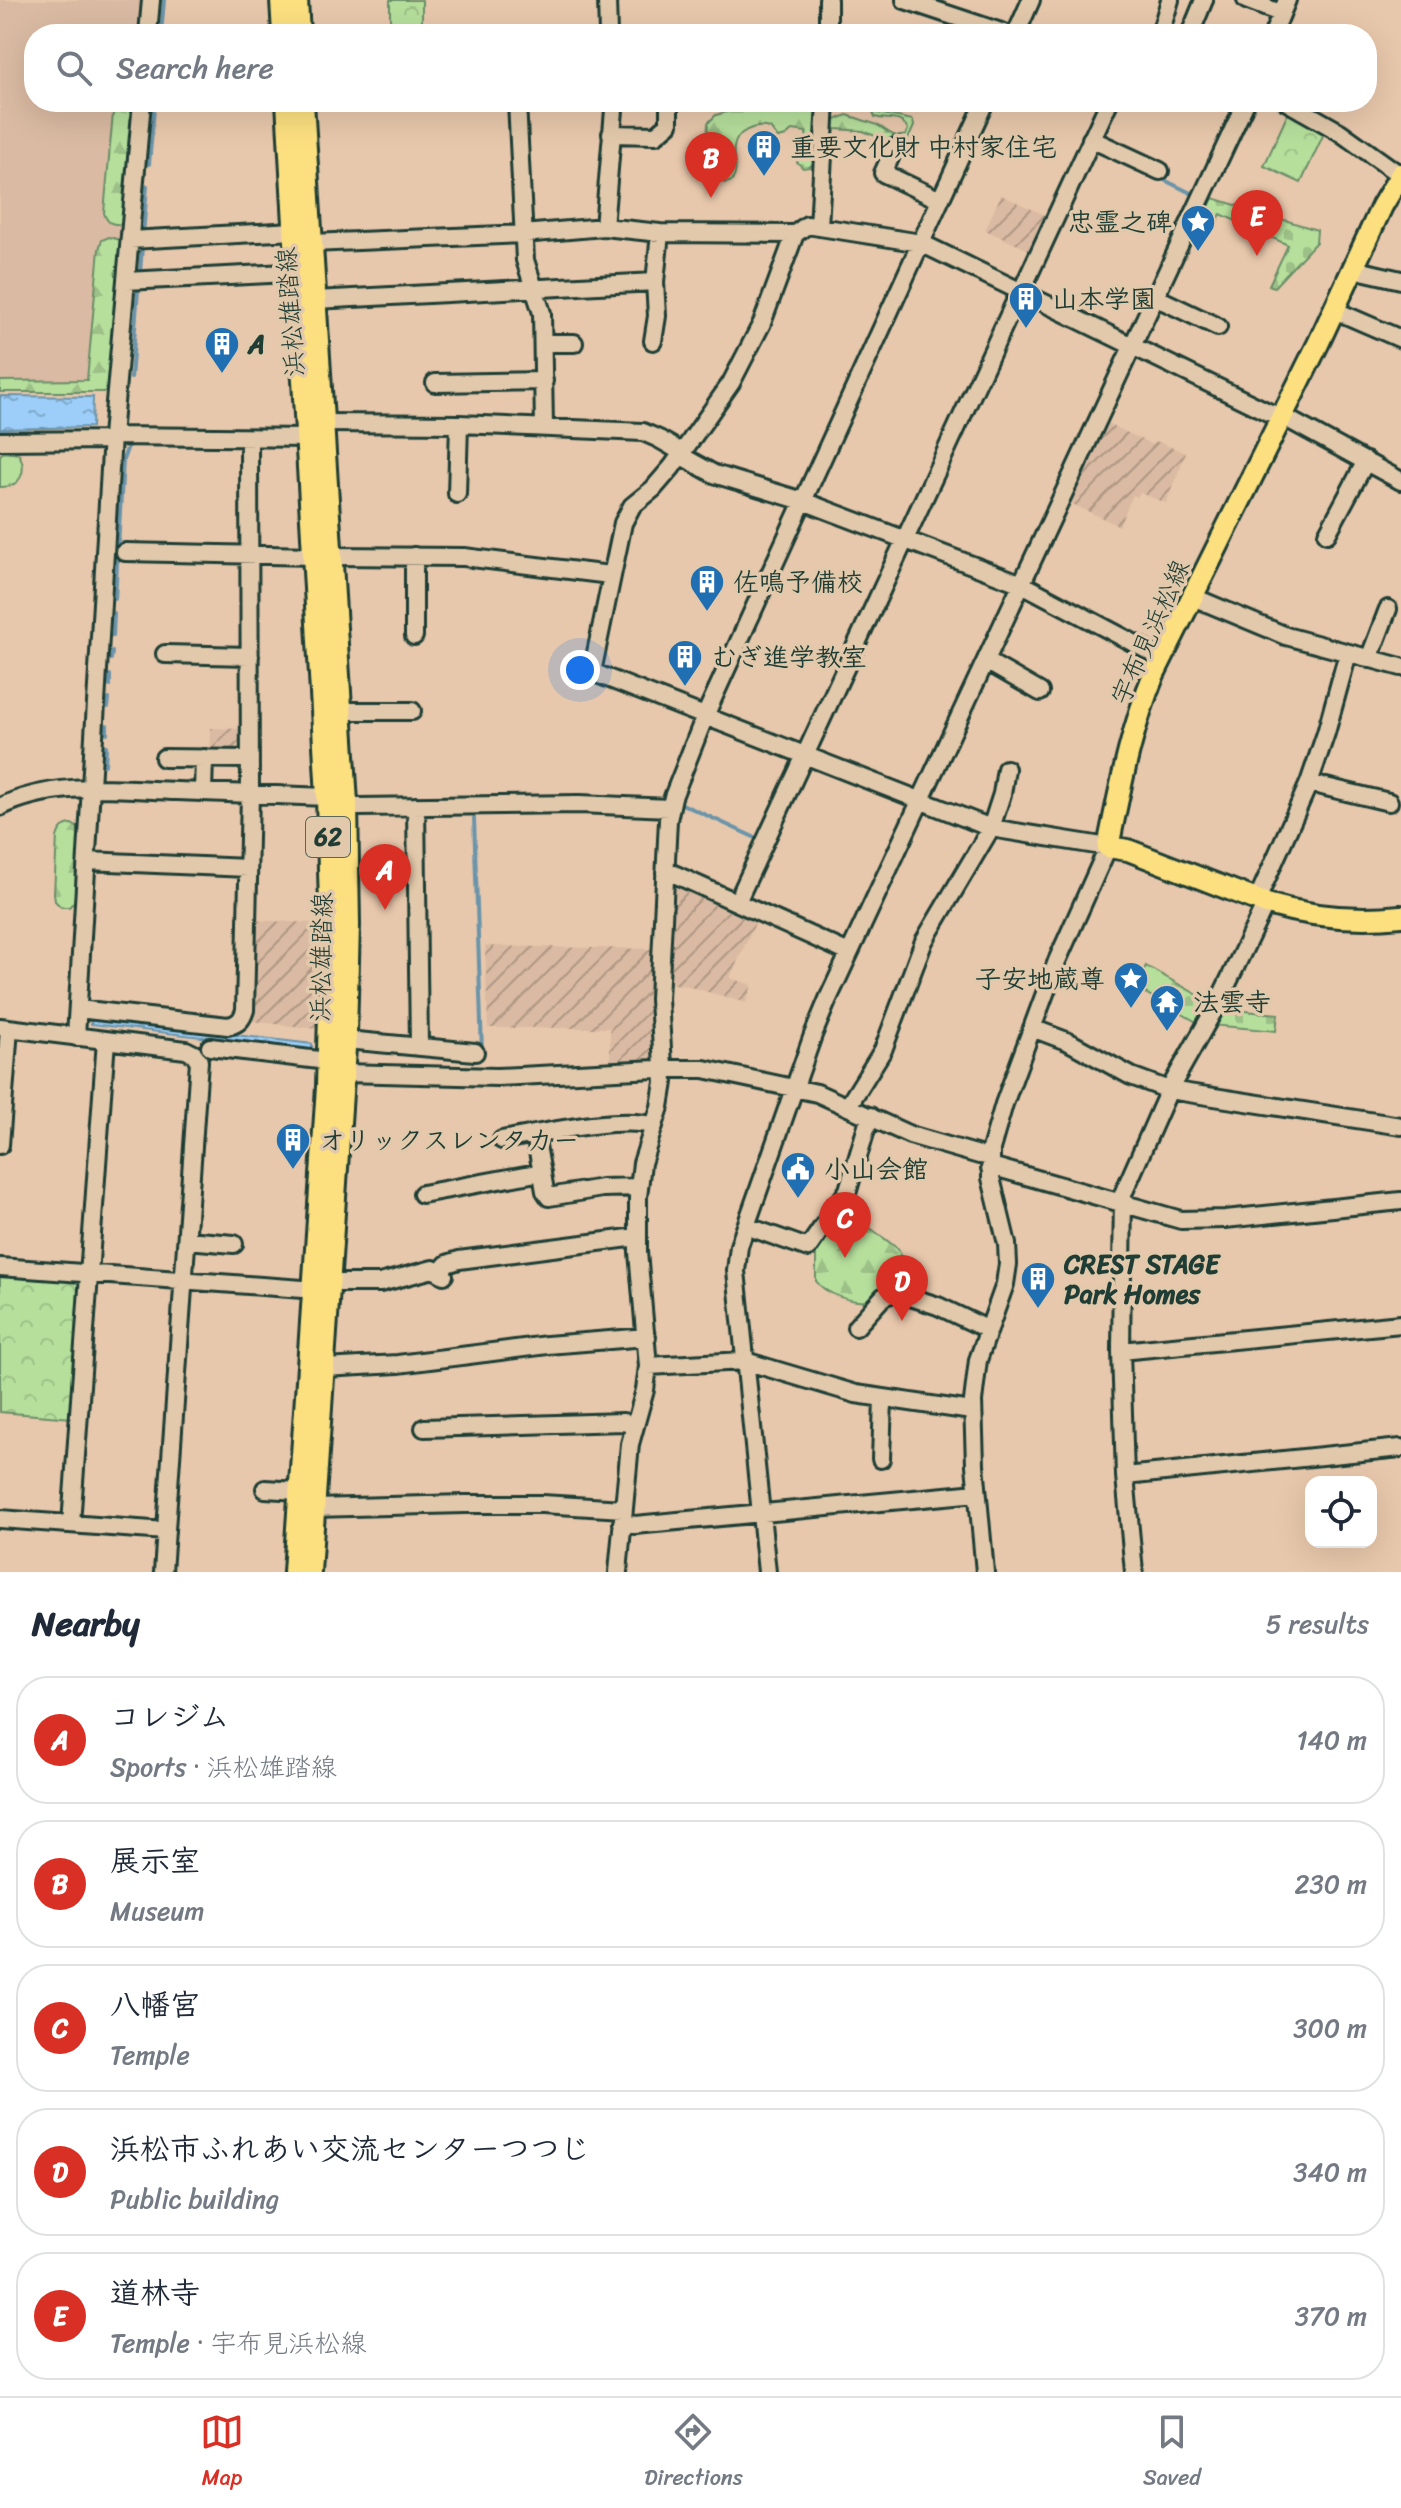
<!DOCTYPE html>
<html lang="en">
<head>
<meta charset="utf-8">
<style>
	body { margin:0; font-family:Sriracha,"Klee One",sans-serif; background:#f2f2f3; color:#1f2937 }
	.controls { position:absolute; right:24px; bottom:24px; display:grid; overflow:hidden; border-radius:16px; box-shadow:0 8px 32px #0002 }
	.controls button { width:72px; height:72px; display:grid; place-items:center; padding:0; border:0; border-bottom:2px solid #e0e1e3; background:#fff; color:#1f2937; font:40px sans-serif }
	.you { position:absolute; left:580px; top:670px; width:28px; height:28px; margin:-20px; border:6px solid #fff; border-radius:50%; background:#1a73e8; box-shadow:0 0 0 12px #1a73e833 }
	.badge { display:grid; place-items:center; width:52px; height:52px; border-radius:50%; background:#d93025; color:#fff; font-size:26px; font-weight:700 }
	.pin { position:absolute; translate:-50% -66px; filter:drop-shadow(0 2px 4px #0008) }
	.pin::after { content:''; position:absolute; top:42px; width:28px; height:24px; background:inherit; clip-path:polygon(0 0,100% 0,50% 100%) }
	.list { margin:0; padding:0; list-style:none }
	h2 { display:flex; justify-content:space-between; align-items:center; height:104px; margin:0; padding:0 32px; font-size:34px }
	h2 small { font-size:26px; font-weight:400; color:#747a83 }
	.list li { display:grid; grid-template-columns:52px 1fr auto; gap:24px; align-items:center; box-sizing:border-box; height:128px; margin:0 16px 16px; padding:0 16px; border:2px solid #e0e1e3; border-radius:32px }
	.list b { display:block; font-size:30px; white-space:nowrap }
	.list p { margin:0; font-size:26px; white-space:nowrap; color:#747a83 }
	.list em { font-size:26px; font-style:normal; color:#747a83 }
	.icon { flex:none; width:44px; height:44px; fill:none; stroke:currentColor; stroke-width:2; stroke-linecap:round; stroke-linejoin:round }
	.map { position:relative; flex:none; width:1401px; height:1572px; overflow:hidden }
	.search { position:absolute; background:#fff; box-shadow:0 8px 32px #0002; left:24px; right:24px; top:24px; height:88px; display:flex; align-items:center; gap:20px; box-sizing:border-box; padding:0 28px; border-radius:32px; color:#747a83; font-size:30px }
	.sheet { height:824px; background:#fff }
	nav { display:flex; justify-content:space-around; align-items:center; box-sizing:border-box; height:112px; border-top:2px solid #e0e1e3; background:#fff; font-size:22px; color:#747a83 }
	nav a { display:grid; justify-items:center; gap:4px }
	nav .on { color:#d93025 }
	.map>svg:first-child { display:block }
	.built { fill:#dabaa2 }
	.industrial { fill:url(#industrial-furrows) }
	.forest { fill:url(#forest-firs); stroke:#6a8e68; stroke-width:2 }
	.cemetery { fill:url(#cemetery-stones); stroke:#6a8e68; stroke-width:2 }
	.park { fill:url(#park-crowns); stroke:#6a8e68; stroke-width:2 }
	.water { fill:url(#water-ripples); stroke:#6a94aa; stroke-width:2 }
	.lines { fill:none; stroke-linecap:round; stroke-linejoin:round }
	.stream { stroke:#6a94aa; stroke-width:4 }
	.minor-casing { stroke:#1f3d34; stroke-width:22 }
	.major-casing { stroke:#1f3d34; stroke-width:26 }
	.minor { stroke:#e3c9ab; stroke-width:16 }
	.major { stroke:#fce080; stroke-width:20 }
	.labels { text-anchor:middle; stroke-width:7; stroke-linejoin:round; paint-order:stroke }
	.shield { fill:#e3c9ab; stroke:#5a6758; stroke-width:2 }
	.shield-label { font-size:24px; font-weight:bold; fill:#1f3d34 }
	.poi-label { font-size:26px; font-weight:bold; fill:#1f3d34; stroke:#e3c9ab; text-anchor:start }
	.street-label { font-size:26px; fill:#1f3d34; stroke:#e3c9ab }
</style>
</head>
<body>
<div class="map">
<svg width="1401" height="1572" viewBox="0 0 1401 1572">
	<defs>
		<pattern id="industrial-furrows" width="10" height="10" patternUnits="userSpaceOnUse" patternTransform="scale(2)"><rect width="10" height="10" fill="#dabaa2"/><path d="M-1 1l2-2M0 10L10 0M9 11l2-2" fill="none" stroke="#b09885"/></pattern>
		<pattern id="forest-firs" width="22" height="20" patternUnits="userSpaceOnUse" patternTransform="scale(2)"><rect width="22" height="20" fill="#b6df9c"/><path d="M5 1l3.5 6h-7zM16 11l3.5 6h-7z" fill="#9cc087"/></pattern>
		<pattern id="cemetery-stones" width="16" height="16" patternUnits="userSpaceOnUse" patternTransform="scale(2)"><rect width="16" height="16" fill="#b6df9c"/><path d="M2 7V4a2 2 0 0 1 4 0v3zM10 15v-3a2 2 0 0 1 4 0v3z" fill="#9cc087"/></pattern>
		<pattern id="park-crowns" width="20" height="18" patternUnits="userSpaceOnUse" patternTransform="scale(2)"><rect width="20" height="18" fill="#b6df9c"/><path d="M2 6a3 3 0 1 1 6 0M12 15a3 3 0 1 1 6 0" fill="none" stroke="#9cc087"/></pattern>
		<pattern id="water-ripples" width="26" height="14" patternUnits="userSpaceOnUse" patternTransform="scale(2)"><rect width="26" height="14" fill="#9ccef9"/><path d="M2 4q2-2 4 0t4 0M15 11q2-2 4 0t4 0" fill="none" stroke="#7fa8ca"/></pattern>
	</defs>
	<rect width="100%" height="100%" fill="#e8c8ac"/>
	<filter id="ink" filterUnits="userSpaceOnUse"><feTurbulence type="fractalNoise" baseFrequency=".0125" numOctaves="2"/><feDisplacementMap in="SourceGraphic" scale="16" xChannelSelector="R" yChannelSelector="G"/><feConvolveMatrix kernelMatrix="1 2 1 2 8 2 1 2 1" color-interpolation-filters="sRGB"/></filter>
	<g filter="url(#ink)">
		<path class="built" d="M0,0h146l-3,34h-109v68h103l-25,281 -9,9h-103z"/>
		<path class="industrial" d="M1001,195l46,21 -16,35 -46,-21z
			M1105,422l48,23 3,-4 30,12 -20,50 -26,-10 -3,4 -4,-2 -14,31 -51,-24z
			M211,728l34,1 1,27 -36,-1z
			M673,882l85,35 -28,61 22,7 -6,18 -59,-17 -19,-3z
			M252,920l60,3v26l6,29 -1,51 -67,-8z
			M485,946l168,3 -2,50 4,62 -45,6v-39h-122z"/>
		<path class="forest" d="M114,102h23l-10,117 -5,5c-10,1 -15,-1 -18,-11z
			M754,104l61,5 4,8 -6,47 -4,3 -6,1 -6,-6 3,-12 7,-9 -1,-9 -13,-2 -7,6 -8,2 -8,-10c-16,-4 -34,3 -36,20 -2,13 6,20 -2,33l-6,2 -13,-3 -7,-16 2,-41 8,-8z
			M873,112l40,8 1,6 -8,18 -6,2 -37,-15 -27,-2 -5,-3 2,-5 14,-6c9,3 19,6 28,9 12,5 16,15 31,11l2,-6c-8,-14 -20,-8 -33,-12z
			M109,237l12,3 3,5 -15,145 -6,2h-103v-11l87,-1 12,-131 3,-9z
			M4,452l15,2c9,18 1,34 -19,33v-32z
			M72,824l6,4 2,7 -4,59 -2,8 -5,5h-8l-6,-6 -1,-8 3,-56c3,-9 6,-12 15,-13z
			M838,1211l12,2 47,35c14,18 -15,43 -30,53 -15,2 -42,-7 -51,-20v-37z"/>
		<path class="cemetery" d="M1213,198l104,32 -1,12 -42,45 -5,-2 19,-40 -67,-31 -8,15 -12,-5z
			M1146,966l66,37 -12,21 -65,-37z
			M1221,1009l57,5 -2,17 -65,-6z"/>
		<path class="park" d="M390,0h32v25h-32z
			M1290,109l36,20 -25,54 -37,-17z
			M0,1274l79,6 2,3 -9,135 -72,-6z"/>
		<path class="water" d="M0,396l93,1 -1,30 -92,2z
			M92,1018l220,26v6l-221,-26z"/>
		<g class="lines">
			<path class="stream" d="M161,34l3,-34
				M149,164l5,-55
				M1158,177l37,18
				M143,235l4,-49
				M140,273l2,-27
				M131,378l7,-88
				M115,599l8,-139 6,-17
				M113,636l1,-23
				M111,659l1,-7
				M110,686v-11
				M108,707l1,-8
				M107,733v-8
				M105,765l1,-19
				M682,804l76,35
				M474,818l8,234"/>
			<defs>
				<path id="minor" d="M607,0l1,34
					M905,0l102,34
					M1246,0l34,13
					M148,34l3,-34
					M828,34v-34
					M1016,34l15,-34
					M1160,34l10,-34
					M1190,34l14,-34
					M1273,34l14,-34
					M517,102l8,158 17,53 2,114
					M1287,102l53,30 60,43
					M611,134l45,1 13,-11v-22
					M1091,139l69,32
					M895,147l-12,26 57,27
					M604,227l10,-117
					M819,227l7,-125
					M130,240l164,-9
					M311,243l212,-9 81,-7 56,6 135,1
					M1353,269l48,11
					M126,281l182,-9
					M1021,292l88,-190
					M1155,297l63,30
					M315,300l340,-18
					M1334,310l67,29
					M653,341l4,-25 -2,-34 5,-49
					M543,343h31
					M435,383l109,-2
					M323,423l136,1 184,8 16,7 19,11 7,8 29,16 89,27 219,83 140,74
					M112,436l194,2
					M0,441l112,-1
					M457,494l2,-70
					M1327,534l39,-73
					M125,552l188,4
					M331,556l133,1 146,18
					M1193,597l93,39 115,31
					M414,636v-80
					M165,654l85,2
					M1369,659l19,-50
					M986,661l54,31
					M341,711h71
					M164,758l86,1
					M1309,783l80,19
					M203,792l1,-34
					M416,806l3,240
					M0,807c55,-27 118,-18 177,-16 50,2 100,4 150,6l32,10 221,-3 89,4
					M87,861l161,7
					M665,873l9,1 175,79
					M1257,900l52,-117 17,-50 22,-80
					M737,902l283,-611
					M78,1009l150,17c10,-2 14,-6 17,-16l5,-216 -1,-356
					M0,1027l186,23 8,4 5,7 -36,511
					M1032,1028l37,14 62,34 38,14 232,36
					M76,1037l36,-601 30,-334
					M346,1040l129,12
					M210,1047l109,13
					M344,1073l153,4 159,-8h48l113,24 93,42 69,20 11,1
					M848,1106l35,-56 41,-109 67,-113 11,-34 4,-25
					M535,1134l10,57 4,6 53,-9 37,-1
					M502,1140c36,-6 120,-25 152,-14
					M0,1145l9,-116
					M990,1168h8l183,52 44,-1 176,-18
					M422,1194l120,-22
					M746,1226l62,22 40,-58 22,-74
					M187,1240l47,4
					M0,1267l303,22
					M440,1272l7,-8 12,-4 178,-23
					M330,1283h50l53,-14 11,6
					M856,1327l27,-30 12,-5 43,14 51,24
					M1121,1351l280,-27
					M648,1366l97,-5 111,33 116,17
					M324,1368l74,-4 149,-19 100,-8
					M424,1428l199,-6 11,3
					M881,1459l2,-60
					M1125,1476l276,-28
					M265,1489l34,2
					M314,1508l150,-4h78l81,5
					M0,1519l166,12
					M622,1523l13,2 342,-32
					M71,1524l35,-484
					M618,1572l12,-128 15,-54 3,-24 -10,-114v-55l4,-34 18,-56 4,-25 -5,-83 9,-179 5,-23 32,-81 280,-614
					M767,1572l-31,-301 3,-25 74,-211 15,-36 418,-897
					M985,1572l-10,-107 -2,-64 5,-41 27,-76 3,-20 -1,-20 -16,-66v-29l13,-45 53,-143 51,-114 -117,-19 -399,-156 31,-149 9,-17 21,-17 19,-22 59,-84 31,-60 33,-89 12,-9 114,18 347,169 14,4 119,65
					M1134,1572l-9,-96 -4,-125 2,-157 46,-104 49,-87 48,-100"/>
				<path id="major" d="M281,0l2,34
					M297,0l2,34
					M287,102l40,695 4,145 -4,145 -33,485
					M303,102l44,701 2,122 -3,108 -36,539
					M1401,174l-19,32 -64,138 -164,330c-23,55 -34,115 -46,173l20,3 139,54c45,13 88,17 134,12"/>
			</defs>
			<use href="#minor" class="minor-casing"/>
			<use href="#major" class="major-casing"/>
			<use href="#minor" class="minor"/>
			<use href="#major" class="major"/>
		</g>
	</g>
	<defs>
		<symbol id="building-pin" viewBox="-11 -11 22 30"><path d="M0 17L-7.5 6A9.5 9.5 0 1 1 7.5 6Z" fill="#1f6fb2" stroke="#e3c9ab"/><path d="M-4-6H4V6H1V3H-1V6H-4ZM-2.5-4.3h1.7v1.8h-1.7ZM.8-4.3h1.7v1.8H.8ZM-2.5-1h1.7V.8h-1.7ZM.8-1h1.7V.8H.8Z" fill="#fff"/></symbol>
		<symbol id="sight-pin" viewBox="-11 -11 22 30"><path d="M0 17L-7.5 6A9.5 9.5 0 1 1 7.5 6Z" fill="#1f6fb2" stroke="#e3c9ab"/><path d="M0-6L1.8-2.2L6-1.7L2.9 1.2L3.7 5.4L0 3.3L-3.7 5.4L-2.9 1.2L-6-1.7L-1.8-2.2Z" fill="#fff"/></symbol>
		<symbol id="temple-pin" viewBox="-11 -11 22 30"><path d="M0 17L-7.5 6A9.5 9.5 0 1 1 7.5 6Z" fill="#1f6fb2" stroke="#e3c9ab"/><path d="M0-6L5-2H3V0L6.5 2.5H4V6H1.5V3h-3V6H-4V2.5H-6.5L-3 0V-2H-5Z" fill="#fff"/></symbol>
		<symbol id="civic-pin" viewBox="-11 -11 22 30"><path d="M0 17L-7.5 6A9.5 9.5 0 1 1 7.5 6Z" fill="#1f6fb2" stroke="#e3c9ab"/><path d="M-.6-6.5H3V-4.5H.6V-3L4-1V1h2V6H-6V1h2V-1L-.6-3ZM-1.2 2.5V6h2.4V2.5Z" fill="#fff"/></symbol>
	</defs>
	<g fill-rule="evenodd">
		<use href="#building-pin" x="744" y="127" width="40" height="54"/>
		<use href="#sight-pin" x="1178" y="202" width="40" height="54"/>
		<use href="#building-pin" x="1006" y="279" width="40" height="54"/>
		<use href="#building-pin" x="202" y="324" width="40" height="54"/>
		<use href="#building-pin" x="687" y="562" width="40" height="54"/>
		<use href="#building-pin" x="665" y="637" width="40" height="54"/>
		<use href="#sight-pin" x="1111" y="959" width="40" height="54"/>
		<use href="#temple-pin" x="1147" y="982" width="40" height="54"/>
		<use href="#building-pin" x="273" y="1120" width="40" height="54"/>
		<use href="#civic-pin" x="778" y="1149" width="40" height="54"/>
		<use href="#building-pin" x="1018" y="1259" width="40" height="54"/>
	</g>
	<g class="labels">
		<rect class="shield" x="306" y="817" width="44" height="40" rx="6"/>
		<g class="shield-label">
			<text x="328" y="845">62</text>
		</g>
		<g class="poi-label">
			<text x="790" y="156">重要文化財 中村家住宅</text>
			<text x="1172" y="231" text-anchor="end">忠霊之碑</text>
			<text x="1052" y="308">山本学園</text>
			<text x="248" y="353">A</text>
			<text x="733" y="591">佐鳴予備校</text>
			<text x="711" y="666">むぎ進学教室</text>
			<text x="1105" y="988" text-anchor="end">子安地蔵尊</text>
			<text x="1193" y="1011">法雲寺</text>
			<text x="319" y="1149">オリックスレンタカー</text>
			<text x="824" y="1178">小山会館</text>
			<text x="1064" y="1273">CREST STAGE<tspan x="1064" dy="30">Park Homes</tspan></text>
		</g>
		<g class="street-label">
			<text transform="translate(290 312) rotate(-94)" y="9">浜松雄踏線</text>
			<text transform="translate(1150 632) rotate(-66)" y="9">宇布見浜松線</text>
			<text transform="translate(321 957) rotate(-89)" y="9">浜松雄踏線</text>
		</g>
	</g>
</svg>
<div class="controls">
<button><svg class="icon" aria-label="locate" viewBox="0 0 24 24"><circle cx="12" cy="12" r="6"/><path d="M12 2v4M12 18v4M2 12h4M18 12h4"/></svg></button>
</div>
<div class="you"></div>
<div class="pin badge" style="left:385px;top:910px">A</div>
<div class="pin badge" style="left:711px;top:198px">B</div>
<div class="pin badge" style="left:845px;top:1258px">C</div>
<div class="pin badge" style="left:902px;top:1321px">D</div>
<div class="pin badge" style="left:1257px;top:256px">E</div>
<div class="search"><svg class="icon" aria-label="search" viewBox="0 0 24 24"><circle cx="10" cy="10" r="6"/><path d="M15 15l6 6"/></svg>Search here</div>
</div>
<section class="sheet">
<h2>Nearby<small>5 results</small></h2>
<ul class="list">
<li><span class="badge">A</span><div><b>コレジム</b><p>Sports · 浜松雄踏線</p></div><em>140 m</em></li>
<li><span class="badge">B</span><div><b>展示室</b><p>Museum</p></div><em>230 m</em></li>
<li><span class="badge">C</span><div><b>八幡宮</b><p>Temple</p></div><em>300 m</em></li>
<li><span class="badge">D</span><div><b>浜松市ふれあい交流センターつつじ</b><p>Public building</p></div><em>340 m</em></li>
<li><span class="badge">E</span><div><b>道林寺</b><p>Temple · 宇布見浜松線</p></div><em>370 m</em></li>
</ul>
</section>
<nav>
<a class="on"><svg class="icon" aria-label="map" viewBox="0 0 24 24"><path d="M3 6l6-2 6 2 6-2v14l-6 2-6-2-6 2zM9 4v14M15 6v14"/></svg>Map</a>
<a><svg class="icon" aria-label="directions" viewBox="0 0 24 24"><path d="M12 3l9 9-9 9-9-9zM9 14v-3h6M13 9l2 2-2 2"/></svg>Directions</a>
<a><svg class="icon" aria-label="saved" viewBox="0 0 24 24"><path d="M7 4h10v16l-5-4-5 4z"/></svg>Saved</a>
</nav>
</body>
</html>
